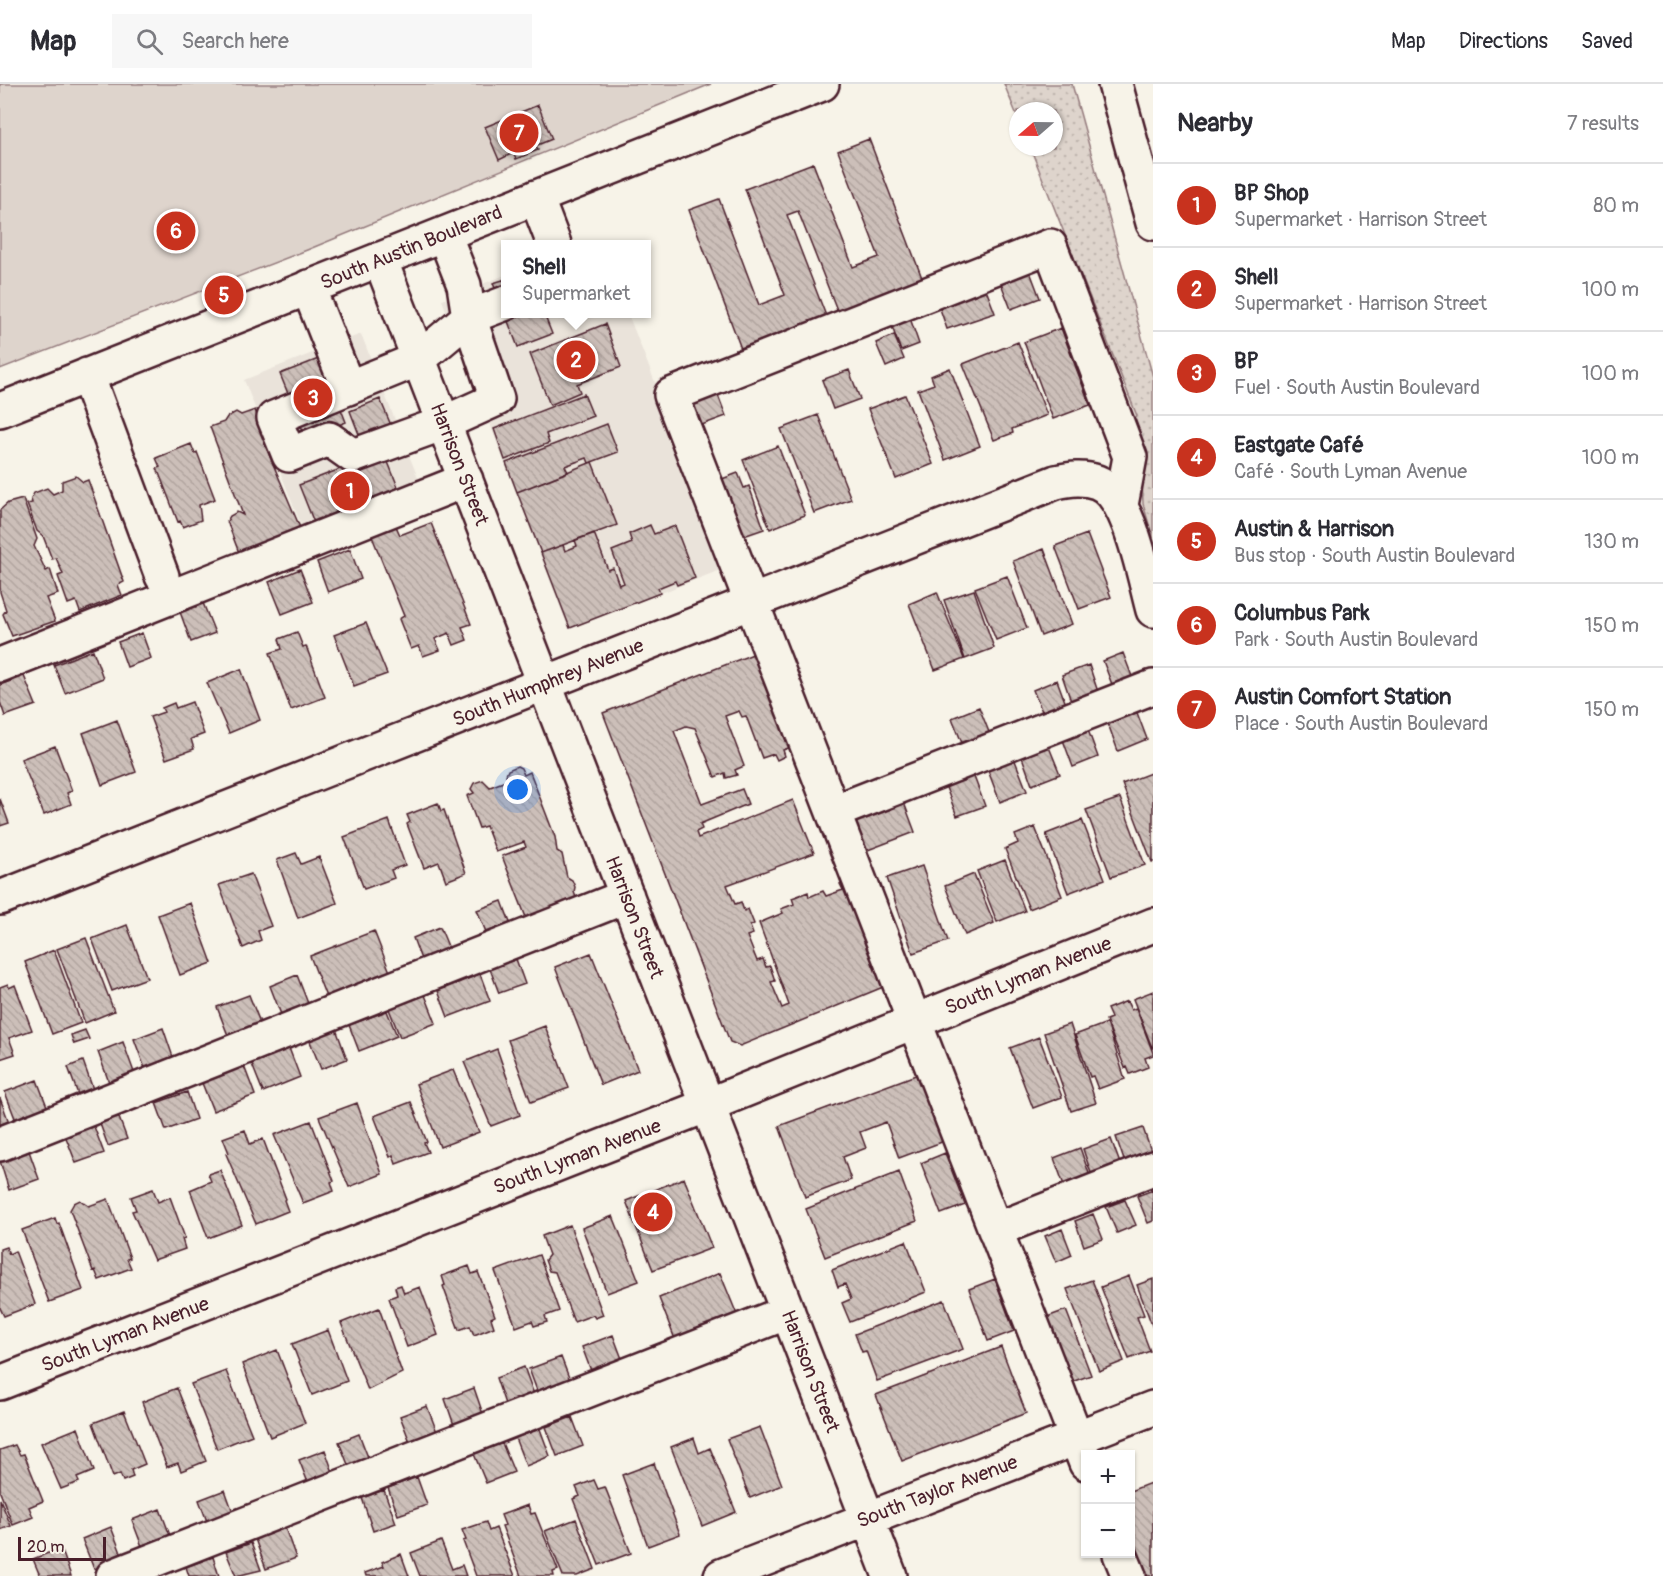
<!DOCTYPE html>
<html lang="en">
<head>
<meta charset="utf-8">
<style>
	body { margin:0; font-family:Pangolin,sans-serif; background:#f7f7f7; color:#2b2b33 }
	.controls { position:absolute; right:18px; bottom:18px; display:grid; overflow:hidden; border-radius:0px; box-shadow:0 2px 4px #0004 }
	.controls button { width:54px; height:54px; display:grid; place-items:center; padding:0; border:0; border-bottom:2px solid #e1e1e2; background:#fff; color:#2b2b33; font:30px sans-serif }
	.compass { position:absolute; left:1009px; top:18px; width:54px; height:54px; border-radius:50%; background:#fff; box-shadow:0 2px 4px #0004; rotate:250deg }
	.scale { position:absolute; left:18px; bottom:15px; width:88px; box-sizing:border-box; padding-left:6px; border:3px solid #4a1f2b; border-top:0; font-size:16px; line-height:21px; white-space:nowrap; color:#4a1f2b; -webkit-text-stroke:4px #f7f3e8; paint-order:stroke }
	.you { position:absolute; left:518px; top:706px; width:21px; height:21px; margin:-15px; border:4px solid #fff; border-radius:50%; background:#1a73e8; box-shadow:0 0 0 9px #1a73e833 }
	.badge { display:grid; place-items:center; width:39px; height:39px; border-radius:50%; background:#c8321e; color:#fff; font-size:20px; font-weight:700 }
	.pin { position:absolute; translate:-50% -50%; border:3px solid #fff; box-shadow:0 2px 6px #0006 }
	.popup { position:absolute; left:501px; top:156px; width:150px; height:78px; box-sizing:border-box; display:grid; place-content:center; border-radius:0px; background:#fff; filter:drop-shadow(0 2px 4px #0005); font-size:20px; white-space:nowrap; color:#7c7c81 }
	.popup b { font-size:22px; color:#2b2b33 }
	.popup::after { content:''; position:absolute; left:50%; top:100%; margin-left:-12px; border:12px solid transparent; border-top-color:#fff }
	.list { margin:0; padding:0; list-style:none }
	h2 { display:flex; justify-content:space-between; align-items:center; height:78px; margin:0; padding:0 24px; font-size:26px }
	h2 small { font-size:20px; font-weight:400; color:#7c7c81 }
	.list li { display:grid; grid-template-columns:39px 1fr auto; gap:18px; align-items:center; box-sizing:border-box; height:84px; padding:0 24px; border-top:2px solid #e1e1e2 }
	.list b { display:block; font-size:22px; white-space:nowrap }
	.list p { margin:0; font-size:20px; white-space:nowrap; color:#7c7c81 }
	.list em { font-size:20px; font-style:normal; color:#7c7c81 }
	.icon { flex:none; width:33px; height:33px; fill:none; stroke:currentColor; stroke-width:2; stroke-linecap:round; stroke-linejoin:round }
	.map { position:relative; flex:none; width:1153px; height:1492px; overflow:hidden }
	header { display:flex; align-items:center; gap:36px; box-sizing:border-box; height:84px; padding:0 30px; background:#fff; border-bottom:2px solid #e1e1e2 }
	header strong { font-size:28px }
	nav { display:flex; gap:33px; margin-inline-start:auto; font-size:21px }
	.search { width:420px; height:54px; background:#f7f7f7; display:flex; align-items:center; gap:15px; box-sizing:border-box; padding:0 21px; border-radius:0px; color:#7c7c81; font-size:22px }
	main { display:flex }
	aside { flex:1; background:#fff }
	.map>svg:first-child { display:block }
	.built { fill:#eae3da }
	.grass { fill:url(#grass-dots); stroke:#947a7c; stroke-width:1.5 }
	.green { fill:#ded4cc; stroke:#947a7c; stroke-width:1.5 }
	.building { fill:url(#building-back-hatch); stroke:#4a1f2b; stroke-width:1.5 }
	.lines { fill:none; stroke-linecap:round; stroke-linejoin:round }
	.minor-casing { stroke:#4a1f2b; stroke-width:38 }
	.highway-casing { stroke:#4a1f2b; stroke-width:38 }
	.minor { stroke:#f7f3e8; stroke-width:33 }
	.highway { stroke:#f7f3e8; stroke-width:33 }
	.labels { text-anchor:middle; stroke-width:4.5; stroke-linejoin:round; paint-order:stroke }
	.street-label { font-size:20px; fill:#4a1f2b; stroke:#f7f3e8 }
</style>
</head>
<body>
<header>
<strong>Map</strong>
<div class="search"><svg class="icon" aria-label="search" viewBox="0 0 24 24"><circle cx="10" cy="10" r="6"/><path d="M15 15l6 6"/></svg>Search here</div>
<nav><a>Map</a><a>Directions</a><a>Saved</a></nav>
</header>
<main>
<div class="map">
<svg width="1153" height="1492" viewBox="0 0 1153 1492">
	<defs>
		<pattern id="grass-dots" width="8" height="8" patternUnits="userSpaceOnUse" patternTransform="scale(1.5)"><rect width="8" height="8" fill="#ded4cc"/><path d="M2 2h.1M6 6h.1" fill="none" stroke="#c0b6af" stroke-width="1.8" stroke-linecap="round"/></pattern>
		<pattern id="building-back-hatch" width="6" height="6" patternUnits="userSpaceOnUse" patternTransform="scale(1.5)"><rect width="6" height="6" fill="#ccbfb9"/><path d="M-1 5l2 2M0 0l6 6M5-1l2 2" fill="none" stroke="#b1a49f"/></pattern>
	</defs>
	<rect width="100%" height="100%" fill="#f7f3e8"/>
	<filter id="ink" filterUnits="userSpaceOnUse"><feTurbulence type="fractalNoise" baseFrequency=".0167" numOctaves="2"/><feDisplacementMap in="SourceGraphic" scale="12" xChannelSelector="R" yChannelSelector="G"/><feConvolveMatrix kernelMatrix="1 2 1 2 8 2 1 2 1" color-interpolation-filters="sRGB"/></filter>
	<g filter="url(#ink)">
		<path class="built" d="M505,191l1,39h122l100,253 -159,62 -127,-329z
			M361,250l61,154 -117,47 -61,-155z"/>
		<path class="grass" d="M1004,0h68l81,293v161l-10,-34 -1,-28 -13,-56 8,-4 -107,-269h24v-36h-36v7z"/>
		<path class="green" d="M0,0h711l-404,166 -307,119z"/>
		<path class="building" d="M538,21l14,34 -17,7 3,4 -22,9 -3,-6 -14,7 -14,-33z
			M869,55l55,144 -85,32 -41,-104 -11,4 41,106 -85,33 -54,-144 30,-11 40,106 26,-10 -40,-106 68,-26 40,104 26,-10 -41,-106z
			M1029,185l11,29 -29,11 -11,-28z
			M506,195v35h38l8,20 -34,13 -25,-64z
			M985,203l10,26 -48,16 -9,-26z
			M910,234l9,26 -18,7 -10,-27z
			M605,240l16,43 -44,17 3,8 -30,13 -20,-51z
			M1061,244l29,77 -37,14 -29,-77z
			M894,251l10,24 -18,8 -10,-24z
			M1018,258l29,73 -35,14 1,4 -19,7 -31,-76z
			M321,274l25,64 -40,16 -26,-64z
			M950,284l30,78 -35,14 -27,-70 16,-6 -3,-8z
			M849,286l11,29 -27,10 -11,-29z
			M716,306l10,26 -27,10 -9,-26z
			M584,310l9,22 -47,18 3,9 -44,17 -11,-31z
			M905,311l28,69 -37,15 -28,-70z
			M380,315l13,31 -31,12 -12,-31z
			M255,326l13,33 -3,2 39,92 -63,21 -14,-37 3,-5 7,-4 6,3 -33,-88 14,-5 3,-5 9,-5 5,3z
			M818,331l33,84 -37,14 -33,-84z
			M607,340l11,28 -29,11 -2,-5 -22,8 3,6 -51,20 -11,-29z
			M191,360l4,10 2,-2 18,47 -16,6 2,15 -18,7 -3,-6 -2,1 -21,-54 3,-1 -4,-9z
			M778,362l27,69 -35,14 -27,-69z
			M384,368l18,45 -85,33 -18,-45z
			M592,378l25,63 -76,28 -24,-61z
			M738,389l6,15 5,-2 15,43 -29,10 -21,-57z
			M76,392l7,6 5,-2 36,102 -6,3 4,10 -42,17 -4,-11 -8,3 -10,-28 5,-2 -7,-16 -4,1 -9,-23 -6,-5 -10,-27 5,-1 -1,-4 3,-6 13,-5 6,6 9,-4v-9z
			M23,415l14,40 -3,7 12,25 4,-2 8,25 -12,4 9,23 -43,15 -9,-22 3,-4 -6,-18v-82l8,-7z
			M431,439l40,101 -9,3 5,13 -13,5 -5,-12 -14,6 5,11 -17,6 -4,-10 -8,3 -12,-30 5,-3 -33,-82 24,-10 5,11z
			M650,441l4,9 21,-8 20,52 -18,7 -2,-4 -17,7 2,5 -90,35 -29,-75 22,-8 2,6 12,-5 -2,-6 19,-7 14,37 5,-2 6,17 5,-2 -12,-32 20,-8 -3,-9z
			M1087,450l24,63 -32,12 -24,-63z
			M350,465l11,30 -33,13 -11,-30z
			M1044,465l28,75 -31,12 -28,-75z
			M300,485l13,33 -31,12 -13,-32z
			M1007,492l20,52 -31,12 -21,-52z
			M974,506l20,58 -29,11 -21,-59z
			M937,508l27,67 -29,11 -26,-66z
			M203,519l12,30 -24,9 -11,-30z
			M366,539l21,51 -33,12 -20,-51z
			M297,548l6,15 3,-1 19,51 -34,13 -21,-57 12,-4 -3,-10z
			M142,549l9,25 -24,9 -9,-25z
			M93,566l10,28 -38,15 -11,-28z
			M758,568l36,94 -11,4 2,6 -8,4 -3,-6 -12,4 -16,-42 -4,1 -3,-6 -14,5 19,50 -9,4 2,5 -11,3 -1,-5 -10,4 -20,-49 -9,-2 -12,5 28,73 40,-15 6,15 -48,20 2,5 -6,3 2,6 95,-38 21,53 -87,32 8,19 6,-2 3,9 4,-2 6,15 -4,2 3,8 -6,2 10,25 6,-2 3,8 4,-1 5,15 -4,1 11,26 7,-3 -30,-82 24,-10 -2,-4 13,-5 -2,-6 16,-6 1,5 14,-6 3,5 17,-6 -3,-6 8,-3 40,104 -148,61 -10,-4 -127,-329z
			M1123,569l10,26 -20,8 -10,-26z
			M1089,581l11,33 -27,9 -11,-32z
			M241,585l19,51 -31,13 -22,-50z
			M24,592l12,29 -31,11 -5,-14v-17z
			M1057,596l10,27 -23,9 -11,-26z
			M192,618l12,32 -13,5 3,10 -28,10 -16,-42 14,-5 -2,-4 12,-5 2,5z
			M979,623l12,30 -27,11 -12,-30z
			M1136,626l11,29 -29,12 -11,-30z
			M117,636l19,52 -34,13 -19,-52z
			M1088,646l10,27 -25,10 -10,-27z
			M55,662l17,45 -5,2 4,11 -27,11 -23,-56z
			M1049,663l11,27 -28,11 -10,-28z
			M1014,674l13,33 -27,11 -13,-34z
			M517,682l4,2 3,7 6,-3 25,65 2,14 5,3 5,23 5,3 3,7 -1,5 5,14 -50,19 -27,-69 24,-9 -2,-5 -28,10 -10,-26 -7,2 -12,-32 7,-3 -3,-4 3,-6 9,-3 7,7 18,-7 -2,-5 2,-5z
			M1153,688v90h-1l-30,-78z
			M973,690l12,32 -28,10 -12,-31z
			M1120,714l25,67 -34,12 -25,-67z
			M0,715l9,24 -9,3z
			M903,716l12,32 -55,21 -12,-32z
			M438,719l3,8 3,-1 22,63 -20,8 -7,-19 -15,6 -17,-44 3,-2 -3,-7z
			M389,736l16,45 -14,5 3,8 -30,11 -20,-52z
			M1082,736l23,59 -37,14 -22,-59z
			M1035,743l27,69 -33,13 -24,-60 13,-6 -3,-8z
			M296,769l5,11 18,-7 18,46 -39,15 -21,-58z
			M1005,776l20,51 -28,11 -20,-51z
			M922,782l26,75 -35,12 -26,-75z
			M251,790l20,52 -13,5 3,9 -18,8 -24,-63z
			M974,790l20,49 -29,12 -20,-49z
			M502,817l10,27 -24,9 -11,-27z
			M190,819l22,60 -32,12 -22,-60z
			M127,841l20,53 -35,13 -20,-52z
			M440,843l10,24 -28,11 -9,-24z
			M374,847l16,41 -64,25 -16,-41z
			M86,854l28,73 -29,12 -28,-74z
			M54,866l27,73 -29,11 -27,-72z
			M591,869l47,117 -37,15 -46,-118z
			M516,875l9,25 -26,9 -9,-24z
			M480,890l10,27 -42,16 -10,-26z
			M297,891l12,31 -27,11 -12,-31z
			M8,900l1,4 6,-3 17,45 -23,8 6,16 -15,5v-72z
			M1153,907v59l-20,-51z
			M249,911l12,30 -32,13 -12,-31z
			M425,911l11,28 -36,14 -11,-28z
			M1127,917l4,9 5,-2 17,45v2l-8,3 3,9 -18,7 -3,-7 -2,1 -19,-48 5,-2 -4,-9z
			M387,927l10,25 -38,15 -10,-26z
			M1107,939l18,56 -27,10 -5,-13 -3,1 -15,-42z
			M1070,940l26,79 -25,8 -27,-78z
			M545,942l24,62 -38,14 -23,-62z
			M163,944l11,32 -28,11 -12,-32z
			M336,945l11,30 -26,10 -12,-30z
			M85,946l4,9 -15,5 -3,-9z
			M1039,953l23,60 -29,11 -23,-60z
			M123,958l12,33 -25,10 -12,-33z
			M289,964l11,29 -37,15 -12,-30z
			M497,965l23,66 -29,11 -27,-64z
			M83,977l11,31 -15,5 -11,-30z
			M244,982l11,29 -42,16 -11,-28z
			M453,986l26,62 -39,15 -24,-63z
			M921,989l26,67 -48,18 -13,-36 -26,10 6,16 -23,9 8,23 -46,17 -26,-71z
			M37,996l11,29 -32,12 -11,-29z
			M187,1008l9,27 -30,11 -10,-27z
			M0,1014l10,27 -10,4z
			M411,1018l16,40 -3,1 4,9 -32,12 -3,-9 -3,2 -16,-41z
			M357,1019l25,71 -33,13 -30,-70z
			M118,1031l9,24 -19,7 -9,-25z
			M311,1037l23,60 -3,1 3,9 -31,12 -29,-68z
			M93,1040l11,29 -28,10 -11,-28z
			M1143,1044l10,29 -27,9 -10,-29z
			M245,1046l5,14 13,-5 23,60 -2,1 4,11 -32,13 -30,-70 3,-1 -6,-15z
			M1111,1055l11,30 -29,10 -10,-30z
			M1080,1064l11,31 -26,9 -11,-30z
			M29,1067l10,28 -30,11 -9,-29z
			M945,1069l20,52 -24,9 -20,-51z
			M220,1086l22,55 -34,13 -18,-48 21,-9 -3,-7z
			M899,1088l18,49 -92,36 -19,-48z
			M684,1094l28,70 -59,22 -27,-69z
			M153,1105l5,13 12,-5 15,41 -3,1 3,10 -31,11 -22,-49 4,-1 -5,-13z
			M1153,1106v31l-5,2 -11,-27z
			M108,1115l22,59 -3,1 4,9 -32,12 -4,-10 -2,1 -23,-61 4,-7 6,-3 9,6z
			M1125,1116l11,25 -19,8 -11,-26z
			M1093,1130l10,25 -19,7 -9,-25z
			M613,1132l26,65 -32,12 -25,-65z
			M55,1134l2,6 2,-1 24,67 -34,12 -27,-72z
			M570,1141l33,90 -8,3 -2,-3 -19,7 -19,-50 -6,-1 -4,-11 4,-5 -7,-19z
			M1062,1145l10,26 -16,7 -11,-26z
			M906,1157l20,51 -76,30 -8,-19 9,-4 -6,-15 -7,3 -6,-17z
			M6,1163l3,7 6,-3 20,53 -31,12 -4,-8v-59z
			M539,1171l20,56 -14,5 2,6 -13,4 -2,-5 -16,6 -21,-56z
			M469,1182l3,8 6,-2 17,44 -4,2 3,9 -20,8 -4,-9 -11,4 -16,-44 2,-1 -3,-9z
			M720,1189l20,49 -62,25 -19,-49z
			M1129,1192l15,39 -7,2 13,34 -21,8 -28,-72z
			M995,1195l19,52 -26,10 -19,-52z
			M1153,1195v49l-16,-43z
			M1092,1196l32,81 -25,10 -32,-82z
			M401,1201l3,8 16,-6 18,48 -31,12 -18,-49 8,-3 -2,-8z
			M944,1216l19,49 -86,32 -11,-30 -4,1 -7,-18z
			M379,1224l23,65 -34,17 -27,-67z
			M1066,1226l25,65 -28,10 -24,-65z
			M328,1246l19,51 -35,14 -20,-51z
			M613,1251l11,29 -31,12 -11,-29z
			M1001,1263l25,66 -124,48 -26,-66z
			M277,1266l28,73 -35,14 -28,-73z
			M561,1273l10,26 -32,13 -10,-27z
			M524,1283l11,30 -29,10 -10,-29z
			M226,1287l26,64 -35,14 -26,-65z
			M177,1304l29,73 -25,10 -3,-8 -11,4 -25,-65z
			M474,1304l10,29 -29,11 -10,-29z
			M427,1322l10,26 -27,10 -10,-26z
			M124,1327l21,53 -14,6 2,7 -10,4 -3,-7 -7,3 -20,-54z
			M572,1333l11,29 -26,10 -11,-29z
			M760,1343l22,58 -32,13 -23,-59z
			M78,1344l16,43 -17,7 2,4 -18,7 -20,-46z
			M540,1345l10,27 -24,10 -11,-28z
			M359,1350l12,31 -20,7 -12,-30z
			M694,1354l5,15 11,-5 26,64 -34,14 -31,-79z
			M502,1359l12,29 -28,11 -12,-29z
			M15,1361l5,10 4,-1 19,47 -14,6 4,10 -20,8 -13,-33v-42z
			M325,1366l9,25 -25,10 -10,-25z
			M654,1379l26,71 -32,12 -26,-71z
			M417,1393l10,28 -29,10 -10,-27z
			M594,1396l4,9 7,-2 26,66 -32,12 -26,-66 7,-3 -4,-9z
			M1153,1398v94h-8l-15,-37v-48z
			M225,1406l9,25 -26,9 -9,-24z
			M384,1406l12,33 -23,8 -11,-33z
			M0,1415l11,27 -11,4z
			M528,1421l3,9 4,-1 23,57 -5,2 1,4h-33l-19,-50 3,-1 -4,-10z
			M160,1425l11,29 -28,11 -11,-29z
			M576,1435l19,50 -18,7h-14l-18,-45z
			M486,1438l3,9 7,-3 19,48h-39l-13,-35 3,-1 -4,-10z
			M111,1443l12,31 -29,11 -12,-30z
			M285,1444l11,30 -30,11 -11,-30z
			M441,1457l11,28 10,-4 4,11h-46l-9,-23z
			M251,1459l10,27 -25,6 -10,-24z
			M61,1464l10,28h-31l-7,-17z
			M401,1470l8,22h-43l-1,-3 19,-7 -2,-4z
			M213,1473l6,19h-30l-3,-9z"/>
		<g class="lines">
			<defs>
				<path id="minor" d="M536,113l18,47
					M444,150l20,51 5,32 -50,42 -145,59 15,37 40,-16 24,17 91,-33 53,-24 -28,-82 37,-14
					M380,175l510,1317
					M308,203l40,101
					M87,291l75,201
					M0,326l822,-326
					M0,581l466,-185
					M834,728l319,-125
					M0,814l1056,-416c14,-3 27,-5 41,0 33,12 47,96 56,128
					M0,1060l627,-248
					M995,1146l158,-62
					M0,1299l708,-278 445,-180
					M1086,1379l-415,-1068 379,-149 80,211 -9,48
					M1120,1470l9,22
					M113,1492l675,-264
					M721,1492l432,-168"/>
				<path id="highway" d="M1115,0l38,139"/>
			</defs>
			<use href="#minor" class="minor-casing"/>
			<use href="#highway" class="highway-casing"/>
			<use href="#minor" class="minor"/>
			<use href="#highway" class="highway"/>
		</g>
	</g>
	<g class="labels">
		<g class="street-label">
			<text transform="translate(411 163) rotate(-22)" y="7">South Austin Boulevard</text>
			<text transform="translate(460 380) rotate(69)" y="7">Harrison Street</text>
			<text transform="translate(548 598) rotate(-22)" y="7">South Humphrey Avenue</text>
			<text transform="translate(635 833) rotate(69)" y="7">Harrison Street</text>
			<text transform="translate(1028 891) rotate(-22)" y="7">South Lyman Avenue</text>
			<text transform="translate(577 1072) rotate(-21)" y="7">South Lyman Avenue</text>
			<text transform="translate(125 1250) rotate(-21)" y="7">South Lyman Avenue</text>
			<text transform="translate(811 1287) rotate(69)" y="7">Harrison Street</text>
			<text transform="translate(937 1407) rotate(-21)" y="7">South Taylor Avenue</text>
		</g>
	</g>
</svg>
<div class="controls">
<button>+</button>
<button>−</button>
</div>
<svg class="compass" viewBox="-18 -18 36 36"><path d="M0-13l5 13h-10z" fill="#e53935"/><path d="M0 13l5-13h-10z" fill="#7c7c81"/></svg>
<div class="scale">20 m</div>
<div class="you"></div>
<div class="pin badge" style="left:350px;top:407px">1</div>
<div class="pin badge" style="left:576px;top:276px">2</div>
<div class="popup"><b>Shell</b>Supermarket</div>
<div class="pin badge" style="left:313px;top:314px">3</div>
<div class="pin badge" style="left:653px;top:1128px">4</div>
<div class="pin badge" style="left:224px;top:211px">5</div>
<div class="pin badge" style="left:176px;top:147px">6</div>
<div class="pin badge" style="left:519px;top:49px">7</div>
</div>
<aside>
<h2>Nearby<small>7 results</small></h2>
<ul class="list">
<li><span class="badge">1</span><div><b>BP Shop</b><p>Supermarket · Harrison Street</p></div><em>80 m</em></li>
<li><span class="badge">2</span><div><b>Shell</b><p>Supermarket · Harrison Street</p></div><em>100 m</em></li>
<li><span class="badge">3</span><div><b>BP</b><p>Fuel · South Austin Boulevard</p></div><em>100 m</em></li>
<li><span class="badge">4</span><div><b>Eastgate Café</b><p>Café · South Lyman Avenue</p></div><em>100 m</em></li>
<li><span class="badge">5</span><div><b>Austin &amp; Harrison</b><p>Bus stop · South Austin Boulevard</p></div><em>130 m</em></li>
<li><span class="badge">6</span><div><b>Columbus Park</b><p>Park · South Austin Boulevard</p></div><em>150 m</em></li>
<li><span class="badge">7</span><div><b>Austin Comfort Station</b><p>Place · South Austin Boulevard</p></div><em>150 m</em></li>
</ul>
</aside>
</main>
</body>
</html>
